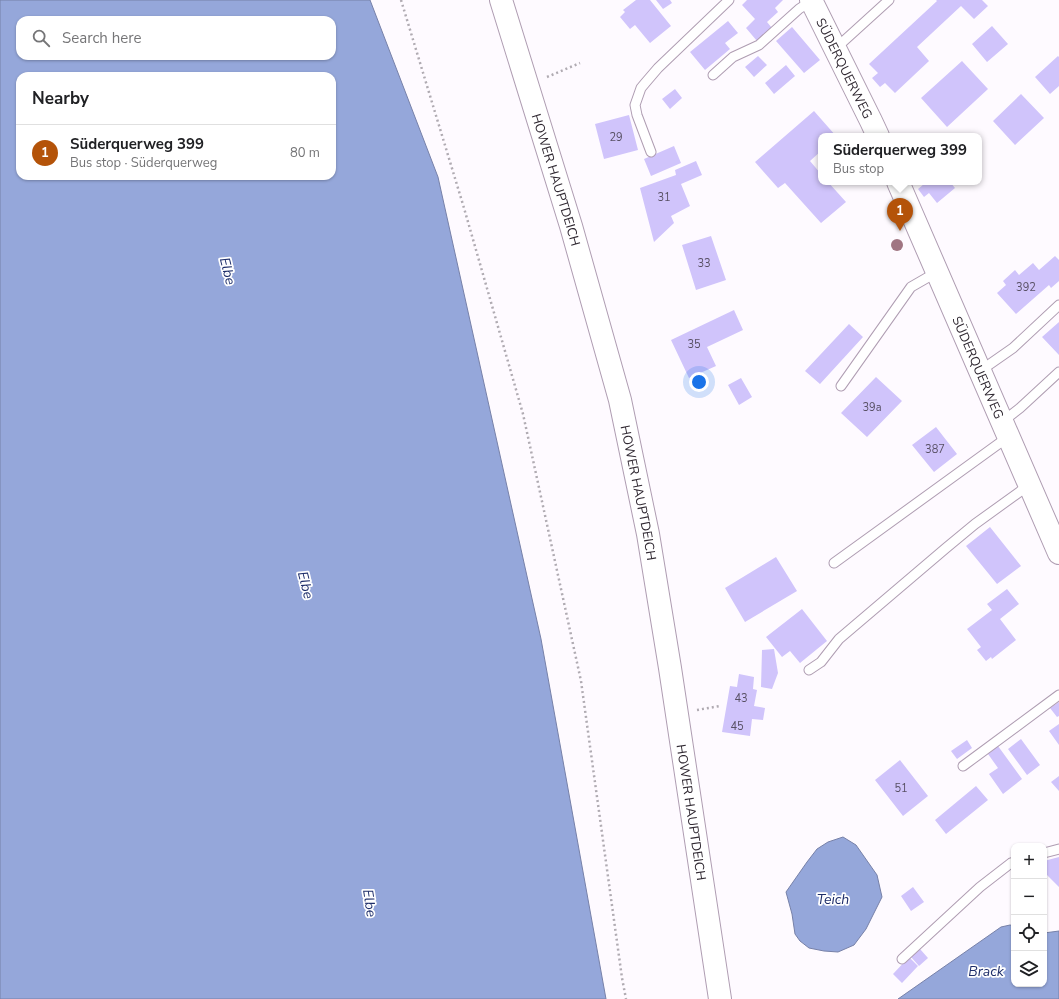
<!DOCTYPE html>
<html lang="en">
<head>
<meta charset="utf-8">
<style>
	body { margin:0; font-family:"Nunito Sans",sans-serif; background:#f6f6f6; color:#202124 }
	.controls { position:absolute; right:12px; bottom:12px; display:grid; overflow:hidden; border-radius:8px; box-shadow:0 1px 3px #0004 }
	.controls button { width:36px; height:36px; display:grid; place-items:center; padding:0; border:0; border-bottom:1px solid #e0e0e0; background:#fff; color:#202124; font:20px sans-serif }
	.you { position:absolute; left:699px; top:382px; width:14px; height:14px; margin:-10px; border:3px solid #fff; border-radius:50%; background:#1a73e8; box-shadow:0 0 0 6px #1a73e833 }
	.badge { display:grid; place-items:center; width:26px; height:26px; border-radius:50%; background:#b45309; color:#fff; font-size:13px; font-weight:700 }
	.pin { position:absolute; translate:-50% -33px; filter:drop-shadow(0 1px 2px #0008) }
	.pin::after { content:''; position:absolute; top:21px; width:14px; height:12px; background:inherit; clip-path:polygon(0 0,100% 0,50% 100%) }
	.popup { position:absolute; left:818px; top:133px; width:164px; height:52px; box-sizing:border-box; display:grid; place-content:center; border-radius:8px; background:#fff; filter:drop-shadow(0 1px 3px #0005); font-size:13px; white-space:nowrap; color:#757577 }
	.popup b { font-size:15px; color:#202124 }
	.popup::after { content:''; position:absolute; left:50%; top:100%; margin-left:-8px; border:8px solid transparent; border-top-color:#fff }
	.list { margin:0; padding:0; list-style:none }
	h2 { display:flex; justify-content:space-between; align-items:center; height:52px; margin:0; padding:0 16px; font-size:17px }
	h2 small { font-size:13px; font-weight:400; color:#757577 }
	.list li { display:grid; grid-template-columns:26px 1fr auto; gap:12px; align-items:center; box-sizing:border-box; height:56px; padding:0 16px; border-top:1px solid #e0e0e0 }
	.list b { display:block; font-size:15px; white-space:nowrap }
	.list p { margin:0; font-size:13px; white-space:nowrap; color:#757577 }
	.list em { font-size:13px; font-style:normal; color:#757577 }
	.icon { flex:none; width:22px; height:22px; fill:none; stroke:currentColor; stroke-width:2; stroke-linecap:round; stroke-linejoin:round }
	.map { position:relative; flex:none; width:1059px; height:999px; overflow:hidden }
	.search { position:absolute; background:#fff; box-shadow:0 1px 3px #0004; left:16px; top:16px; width:320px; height:44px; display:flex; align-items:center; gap:10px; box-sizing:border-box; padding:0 14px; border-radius:12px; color:#757577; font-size:15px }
	.panel { position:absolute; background:#fff; box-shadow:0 1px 3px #0004; left:16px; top:72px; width:320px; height:108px; border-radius:12px }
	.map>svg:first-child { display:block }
	.water { fill:#95a7da; stroke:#7781a8; fill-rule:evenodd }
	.building { fill:#d0c4fb }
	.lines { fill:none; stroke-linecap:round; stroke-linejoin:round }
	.service-casing { stroke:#af9db2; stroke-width:11 }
	.tertiary-casing { stroke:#af9db2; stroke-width:24 }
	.path { stroke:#b0abb2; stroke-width:2.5; stroke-dasharray:2 3; stroke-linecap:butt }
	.service { stroke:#fff; stroke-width:9 }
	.tertiary { stroke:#fff; stroke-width:22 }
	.tree { fill:#a07582 }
	.labels { text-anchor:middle; stroke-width:3.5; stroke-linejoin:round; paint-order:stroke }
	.number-label { font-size:11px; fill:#585064 }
	.street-label { font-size:13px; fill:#302932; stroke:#fff }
	.water-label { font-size:14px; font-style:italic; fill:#1e2e6a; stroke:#fff }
</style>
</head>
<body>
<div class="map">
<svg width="1059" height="999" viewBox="0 0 1059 999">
	<rect width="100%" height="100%" fill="#fefaff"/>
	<path class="water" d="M0,0h370l68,177 103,462 65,360h-606zM20,20h312v36h-312zM20,76h312v100h-312z
		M843,837l13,8 21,30 5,22 -16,32 -12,16 -16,7 -14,-1 -15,-3 -9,-7 -5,-7 -3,-20 -6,-22 21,-30 10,-13 11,-7z
		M1010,925l4,1v58h30v-51l15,-2v68h-161l103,-72z"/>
	<path class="building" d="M636,0h14l21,26 -21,17 -15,-18 -5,4 -10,-12 5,-5 -2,-2z
		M656,0h14l2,3 -9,6z
		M747,0h36l-8,8 3,4 -11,10 5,6 -15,13 -11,-13 9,-9 -13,-14z
		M936,0h46l6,6 -14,13 -13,-13 -44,41 12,14 -34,32 -10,-10 -5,4 -8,-9 6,-5 -9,-9 68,-63z
		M728,21l10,12 -13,10 5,6 -25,21 -15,-18z
		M992,26l16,18 -21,18 -15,-18z
		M792,27l28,33 -16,13 -28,-32z
		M758,56l9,9 -13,12 -9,-10z
		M1058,56l1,1v29l-9,8 -15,-17z
		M962,61l26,28 -41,38 -26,-29z
		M786,65l9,11 -21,18 -9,-11z
		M675,89l7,9 -12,11 -8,-10z
		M1021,94l23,24 -29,27 -22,-24z
		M814,111l22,25h-15v15l-11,10 11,13v8h7l18,20 -25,21 -36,-40 -7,5 -23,-26z
		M629,115l9,35 -34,9 -9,-35z
		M674,146l7,17 -30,13 -7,-17z
		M696,161l6,14 -21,9 9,22 -19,10 3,7 -20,19 -14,-54 36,-13 -1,-5z
		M922,182h28l5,6 -18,15 -8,-10 -5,4 -6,-8 6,-5z
		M711,236l15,44 -30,10 -14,-45z
		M1055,256l4,4v21l-8,7 -2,-3 -33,29 -19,-21 9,-8 -3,-4 12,-11 4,5 14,-12 6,7z
		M734,310l9,20 -36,17 9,19 -27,12 -18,-38z
		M1059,322v33l-17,-18z
		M849,324l14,13 -43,47 -15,-13z
		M876,377l26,24 -35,36 -26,-24z
		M741,378l11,19 -13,8 -11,-20z
		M936,427l21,27 -23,18 -22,-27z
		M990,527l31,39 -24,18 -31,-38z
		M776,557l21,34 -52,31 -20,-34z
		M1007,589l12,15 -19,15 16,21 -24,19 -1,-2 -5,4 -9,-11 4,-3 -14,-18 25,-19 -5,-6z
		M802,609l25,32 -27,22 -10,-12 -8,6 -16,-20z
		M774,649l4,24 -6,16 -11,-2 1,-37z
		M739,674l15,3 -1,12 4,1 -3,16 11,2 -2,12 -11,-1 -2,17 -28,-4 8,-46 7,1z
		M1059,702v14l-2,1 -7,-9z
		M1059,724v21l-10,-14z
		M1021,739l19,26 -13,10 -19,-26z
		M967,740l5,8 -15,11 -6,-8z
		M998,746l24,33 -19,15 -14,-20 9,-6 -10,-14z
		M900,760l28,36 -25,20 -28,-36z
		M1059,776v15l-8,-9z
		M976,786l12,14 -42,34 -11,-14z
		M1059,857v30l-12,-12 -3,1v-15z
		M913,887l11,15 -13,9 -10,-15z
		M920,949l8,9 -9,8 -8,-9z
		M909,957l9,9 -16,17 -9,-9z"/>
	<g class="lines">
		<defs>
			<path id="service" d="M835,49l54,-49
				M713,75l20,-18 26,-12 40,-36 12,-8
				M651,152l-14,-37 -2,-10 6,-17 5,-6 12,-14 71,-68
				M980,371l33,-23 46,-43
				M841,386l70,-99 26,-15
				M1002,422l18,-14 39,-36
				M834,563l174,-126
				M809,670l12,-8 18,-23 107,-91 29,-24 54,-39
				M963,766l96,-71
				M1044,853l15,-4
				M902,959l78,-72 31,-24 3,-1"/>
			<g id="tertiary">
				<path id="s1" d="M501,0l70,226 49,174 28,134 22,134 50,331"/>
				<path id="s2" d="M811,0l60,121 7,15"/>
				<path id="s3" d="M898,182l161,371"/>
			</g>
		</defs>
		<use href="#service" class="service-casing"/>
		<use href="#tertiary" class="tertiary-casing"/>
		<path class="path" d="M401,0l63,208 59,206 58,267 41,297 4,21
			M547,77l33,-14
			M697,710l23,-4"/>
		<use href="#service" class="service"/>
		<use href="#tertiary" class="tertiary"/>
	</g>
	<circle class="tree" cx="897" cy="245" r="6"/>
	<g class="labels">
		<g class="number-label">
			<text x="616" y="141">29</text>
			<text x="664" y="201">31</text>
			<text x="704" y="267">33</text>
			<text x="1026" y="291">392</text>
			<text x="694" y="348">35</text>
			<text x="872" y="411">39a</text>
			<text x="935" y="453">387</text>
			<text x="741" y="702">43</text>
			<text x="737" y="730">45</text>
			<text x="901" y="792">51</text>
		</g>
		<g class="street-label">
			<text dy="5" stroke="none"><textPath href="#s2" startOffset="76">SÜDERQUERWEG</textPath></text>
			<text dy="5" stroke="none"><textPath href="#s1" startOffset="188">HOWER HAUPTDEICH</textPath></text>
			<text dy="5" stroke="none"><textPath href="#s3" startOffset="202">SÜDERQUERWEG</textPath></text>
			<text dy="5" stroke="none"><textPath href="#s1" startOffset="512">HOWER HAUPTDEICH</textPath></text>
			<text dy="5" stroke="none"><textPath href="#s1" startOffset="836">HOWER HAUPTDEICH</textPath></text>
		</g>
		<g class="water-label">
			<text transform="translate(228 271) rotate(76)" y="5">Elbe</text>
			<text transform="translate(306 585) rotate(76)" y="5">Elbe</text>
			<text x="833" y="904">Teich</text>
			<text transform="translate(370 903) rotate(81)" y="5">Elbe</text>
			<text x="986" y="976">Brack</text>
		</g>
	</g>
</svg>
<div class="controls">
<button>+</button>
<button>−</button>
<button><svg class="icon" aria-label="locate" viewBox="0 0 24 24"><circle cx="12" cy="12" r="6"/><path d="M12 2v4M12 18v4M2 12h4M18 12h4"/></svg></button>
<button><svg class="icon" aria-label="layers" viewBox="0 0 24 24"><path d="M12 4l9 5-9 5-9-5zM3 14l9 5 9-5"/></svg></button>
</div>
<div class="you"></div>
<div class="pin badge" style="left:900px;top:231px">1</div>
<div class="popup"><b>Süderquerweg 399</b>Bus stop</div>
<div class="search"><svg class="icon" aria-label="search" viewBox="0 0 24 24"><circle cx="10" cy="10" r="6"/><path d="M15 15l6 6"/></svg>Search here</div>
<section class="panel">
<h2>Nearby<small></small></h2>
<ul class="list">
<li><span class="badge">1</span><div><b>Süderquerweg 399</b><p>Bus stop · Süderquerweg</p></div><em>80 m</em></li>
</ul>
</section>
</div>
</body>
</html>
